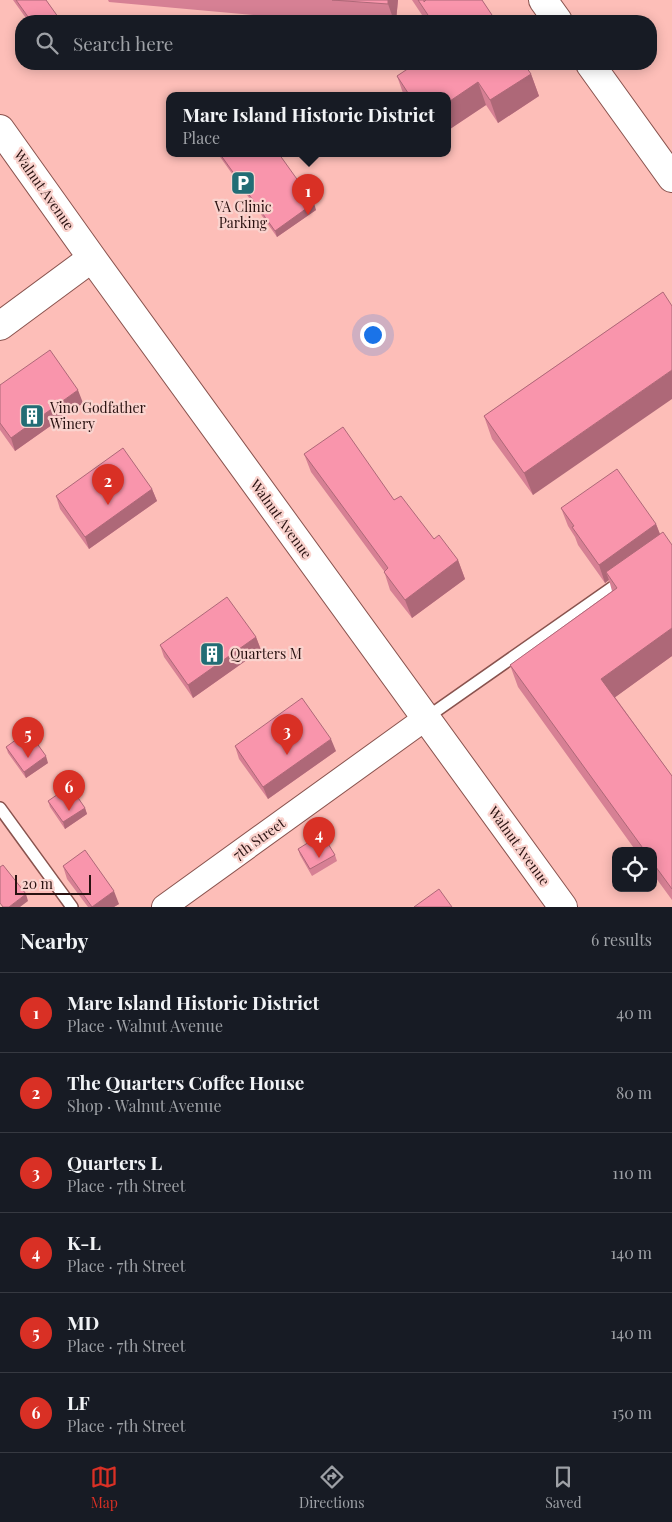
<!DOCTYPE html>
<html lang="en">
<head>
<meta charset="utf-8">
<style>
	body { margin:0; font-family:"Playfair Display",serif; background:#242831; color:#f1f3f6 }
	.controls { position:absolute; right:15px; bottom:15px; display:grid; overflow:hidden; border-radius:10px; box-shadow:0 2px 12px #0003 }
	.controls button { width:45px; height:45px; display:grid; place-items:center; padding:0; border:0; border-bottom:1px solid #363941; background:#171b24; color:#f1f3f6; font:25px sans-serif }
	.scale { position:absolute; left:15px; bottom:12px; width:76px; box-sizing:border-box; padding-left:5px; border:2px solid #291211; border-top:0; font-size:14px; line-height:18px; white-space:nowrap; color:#291211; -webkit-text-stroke:4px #fad3ce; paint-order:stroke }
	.you { position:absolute; left:372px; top:334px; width:18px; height:18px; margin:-12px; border:4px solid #fff; border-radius:50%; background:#1a73e8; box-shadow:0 0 0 8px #1a73e833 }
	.badge { display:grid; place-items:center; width:32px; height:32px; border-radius:50%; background:#d93025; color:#fff; font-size:16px; font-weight:700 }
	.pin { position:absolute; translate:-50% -41px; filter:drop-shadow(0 1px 2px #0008) }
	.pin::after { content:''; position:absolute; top:26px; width:18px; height:15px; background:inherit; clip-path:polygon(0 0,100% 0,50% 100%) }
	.popup { position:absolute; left:166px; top:92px; width:285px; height:65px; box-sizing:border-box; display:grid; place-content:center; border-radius:10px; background:#171b24; filter:drop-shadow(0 1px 4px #0005); font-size:16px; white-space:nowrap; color:#9ea1a6 }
	.popup b { font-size:19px; color:#f1f3f6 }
	.popup::after { content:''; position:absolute; left:50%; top:100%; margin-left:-10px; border:10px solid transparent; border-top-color:#171b24 }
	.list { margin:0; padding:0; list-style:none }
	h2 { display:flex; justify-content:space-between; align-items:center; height:65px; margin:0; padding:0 20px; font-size:21px }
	h2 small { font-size:16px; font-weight:400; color:#9ea1a6 }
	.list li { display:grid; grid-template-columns:32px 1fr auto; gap:15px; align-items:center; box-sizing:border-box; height:80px; padding:0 20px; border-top:1px solid #363941 }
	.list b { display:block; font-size:19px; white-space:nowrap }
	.list p { margin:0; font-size:16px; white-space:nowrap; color:#9ea1a6 }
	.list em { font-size:16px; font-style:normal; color:#9ea1a6 }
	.icon { flex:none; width:28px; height:28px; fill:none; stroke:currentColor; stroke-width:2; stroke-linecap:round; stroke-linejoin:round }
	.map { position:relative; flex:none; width:672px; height:907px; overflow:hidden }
	.search { position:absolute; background:#171b24; box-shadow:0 2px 12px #0003; left:15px; right:15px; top:15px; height:55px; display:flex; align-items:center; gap:12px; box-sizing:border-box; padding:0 18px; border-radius:20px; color:#9ea1a6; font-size:19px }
	.sheet { height:545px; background:#171b24 }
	nav { display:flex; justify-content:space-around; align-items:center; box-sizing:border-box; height:70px; border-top:1px solid #363941; background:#171b24; font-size:14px; color:#9ea1a6 }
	nav a { display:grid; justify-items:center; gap:2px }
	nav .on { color:#d93025 }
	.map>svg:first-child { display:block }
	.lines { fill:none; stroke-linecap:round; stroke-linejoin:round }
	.service-casing { stroke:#89534e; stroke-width:14 }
	.minor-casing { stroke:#89534e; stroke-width:26 }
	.tertiary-casing { stroke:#89534e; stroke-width:30 }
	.service { stroke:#fff; stroke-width:11 }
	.minor { stroke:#fff; stroke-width:24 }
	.tertiary { stroke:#fff; stroke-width:28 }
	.wall { fill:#d68094 }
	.shaded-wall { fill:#ae6878 }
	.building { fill:#f995ac; stroke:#ae6878 }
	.labels { text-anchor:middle; stroke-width:4.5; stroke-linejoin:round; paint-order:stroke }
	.street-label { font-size:14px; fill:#291211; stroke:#fad3ce }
	.poi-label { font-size:14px; fill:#291211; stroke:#fad3ce; text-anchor:start }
</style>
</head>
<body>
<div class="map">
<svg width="672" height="907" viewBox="0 0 672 907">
	<rect width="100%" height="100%" fill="#fdbeb8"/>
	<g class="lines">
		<defs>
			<path id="service" d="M426,718l197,-138
				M0,808l72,99"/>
			<path id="minor" d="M164,907l262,-189"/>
			<path id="tertiary" d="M543,0l15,21
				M590,64l82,114
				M0,129l92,129 471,649
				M0,326l92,-68"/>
		</defs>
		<use href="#service" class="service-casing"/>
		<use href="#minor" class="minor-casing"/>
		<use href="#tertiary" class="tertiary-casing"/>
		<use href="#service" class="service"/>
		<use href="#minor" class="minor"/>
		<use href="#tertiary" class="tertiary"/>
	</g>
	<path class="wall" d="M13,0h33l15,21h-33z
		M108,0h290l-2,21h-75l-212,-19z
		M412,0h70l14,21h-70z
		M531,74l8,22 -41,27 -12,-18 -39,26v-35h-43l-7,-20z
		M218,154h61l37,56 -39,27z
		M663,292l-130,203 -41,-56 -8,-23z
		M0,385l83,18 -68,48 -15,-21z
		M304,454l90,46 40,39 24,21 7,19 -53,39 -22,-28 -6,-19 -73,-99z
		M152,489l5,12 -68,48 -29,-40 -4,-13z
		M561,508l95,16 4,10 12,122 -57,41 57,79v124l-19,-26v-23h-17l-118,-164 -8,-22 102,-74 -3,-11 -4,3 -27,-38 -3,-8 -7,-11z
		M256,637l5,13 -68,48 -29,-41 -4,-12z
		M235,746l101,5 -68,48 -29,-40z
		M6,747l42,16 -22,15 -18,-25z
		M48,801l37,7 2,6 -22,15 -15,-22z
		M298,849l37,6 2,6 -25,15 -12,-21z
		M63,866l56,38 -5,3h-26l-21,-28z"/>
	<path class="shaded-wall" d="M388,0h10l-2,21h-2l-6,-17z
		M531,74l8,22 -41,27 -8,-23z
		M478,82l8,23 -39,26v-28z
		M314,203l2,7 -39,27 -2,-6z
		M672,370v29l-139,96 -9,-22z
		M78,390l5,13 -68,48 -4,-13z
		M152,489l5,12 -68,48 -4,-12z
		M656,524l7,18 -57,30 3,8 -4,3 -6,-18z
		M458,560l7,19 -53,39 -7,-18z
		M672,628v28l-62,45 -9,-22z
		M256,637l5,13 -68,48 -5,-13z
		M331,739l5,12 -68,48 -5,-12z
		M46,756l2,7 -22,15 -2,-6z
		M85,808l2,6 -22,15 -2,-7z
		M114,891l5,13 -5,3h-22z
		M26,894l2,7 -8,6h-11z"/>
	<path class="building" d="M16,0h30l15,21h-30z
		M332,0h56v4z
		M418,0h6v2l2,-2h56l14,21h-64z
		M415,64h109l7,10 -41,26 -12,-18 -31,21v-7h-37l-13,-20z
		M220,154h59l35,49 -39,28z
		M663,292l9,14v64l-148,103 -40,-57z
		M50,350l28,40 -67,48 -11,-15v-38z
		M343,427l51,73 7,-4 33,43 5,-4 19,25 -53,40 -21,-28 4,-4 -84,-114z
		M123,448l29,41 -67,48 -29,-41z
		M617,469l39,55 -57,41 -27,-38 2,-1 -13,-18z
		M663,532l9,13v83l-71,51 71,97v113l-19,-26v-12h-8l-135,-186 107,-77 -11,-16z
		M227,597l29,40 -68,48 -28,-40z
		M302,698l29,41 -68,48 -28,-41z
		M28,731l18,25 -22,16 -18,-25z
		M70,786l15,22 -22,14 -15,-21z
		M322,834l13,21 -25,14 -12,-20z
		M85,850l29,41 -22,16 -29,-41z
		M3,865l23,29 -17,13h-6l-3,-4v-36z
		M439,889l13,18h-38z"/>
	<defs>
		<symbol id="parking-square" viewBox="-11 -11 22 22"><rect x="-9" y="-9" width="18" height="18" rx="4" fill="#226d75" stroke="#fad3ce"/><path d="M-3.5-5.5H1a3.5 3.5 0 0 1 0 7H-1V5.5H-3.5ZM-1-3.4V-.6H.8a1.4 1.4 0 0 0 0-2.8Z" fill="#fff"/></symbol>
		<symbol id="building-square" viewBox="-11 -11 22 22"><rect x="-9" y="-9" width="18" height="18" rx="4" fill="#226d75" stroke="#fad3ce"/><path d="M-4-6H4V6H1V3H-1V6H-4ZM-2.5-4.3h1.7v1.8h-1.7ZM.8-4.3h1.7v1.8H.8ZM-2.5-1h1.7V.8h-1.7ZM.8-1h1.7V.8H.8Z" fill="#fff"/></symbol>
	</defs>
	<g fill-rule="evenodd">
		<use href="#parking-square" x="229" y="169" width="28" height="28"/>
		<use href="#building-square" x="18" y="402" width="28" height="28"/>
		<use href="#building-square" x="198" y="640" width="28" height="28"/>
	</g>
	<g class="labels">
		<g class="street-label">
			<text transform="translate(44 190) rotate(55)" y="5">Walnut Avenue</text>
			<text transform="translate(281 519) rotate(54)" y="5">Walnut Avenue</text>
			<text transform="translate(259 839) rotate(-36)" y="5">7th Street</text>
			<text transform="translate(519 846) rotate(54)" y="5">Walnut Avenue</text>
		</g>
		<g class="poi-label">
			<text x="243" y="212" text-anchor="middle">VA Clinic<tspan x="243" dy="16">Parking</tspan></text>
			<text x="50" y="413">Vino Godfather<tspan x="50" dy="16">Winery</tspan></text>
			<text x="230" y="659">Quarters M</text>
		</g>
	</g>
</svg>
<div class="controls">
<button><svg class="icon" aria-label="locate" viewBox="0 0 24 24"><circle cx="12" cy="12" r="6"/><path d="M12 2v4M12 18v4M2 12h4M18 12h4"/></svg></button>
</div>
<div class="scale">20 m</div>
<div class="you"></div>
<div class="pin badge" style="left:308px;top:215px">1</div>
<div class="popup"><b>Mare Island Historic District</b>Place</div>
<div class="pin badge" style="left:108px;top:505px">2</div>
<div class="pin badge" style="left:287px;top:755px">3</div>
<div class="pin badge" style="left:319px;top:858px">4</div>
<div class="pin badge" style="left:28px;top:758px">5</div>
<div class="pin badge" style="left:69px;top:811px">6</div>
<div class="search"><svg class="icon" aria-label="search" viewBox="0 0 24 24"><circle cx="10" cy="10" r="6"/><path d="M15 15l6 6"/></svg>Search here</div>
</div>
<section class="sheet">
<h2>Nearby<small>6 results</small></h2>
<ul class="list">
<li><span class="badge">1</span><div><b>Mare Island Historic District</b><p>Place · Walnut Avenue</p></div><em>40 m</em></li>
<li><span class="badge">2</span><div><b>The Quarters Coffee House</b><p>Shop · Walnut Avenue</p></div><em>80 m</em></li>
<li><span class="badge">3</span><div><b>Quarters L</b><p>Place · 7th Street</p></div><em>110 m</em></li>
<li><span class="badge">4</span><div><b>K-L</b><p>Place · 7th Street</p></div><em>140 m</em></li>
<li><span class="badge">5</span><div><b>MD</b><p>Place · 7th Street</p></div><em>140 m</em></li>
<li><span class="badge">6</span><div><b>LF</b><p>Place · 7th Street</p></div><em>150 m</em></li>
</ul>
</section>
<nav>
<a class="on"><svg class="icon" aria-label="map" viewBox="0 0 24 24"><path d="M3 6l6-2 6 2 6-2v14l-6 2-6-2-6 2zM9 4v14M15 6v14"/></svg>Map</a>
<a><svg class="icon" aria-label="directions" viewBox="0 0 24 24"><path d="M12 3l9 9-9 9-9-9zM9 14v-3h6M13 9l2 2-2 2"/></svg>Directions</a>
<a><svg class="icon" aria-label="saved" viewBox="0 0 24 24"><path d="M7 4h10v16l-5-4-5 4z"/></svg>Saved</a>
</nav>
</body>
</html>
